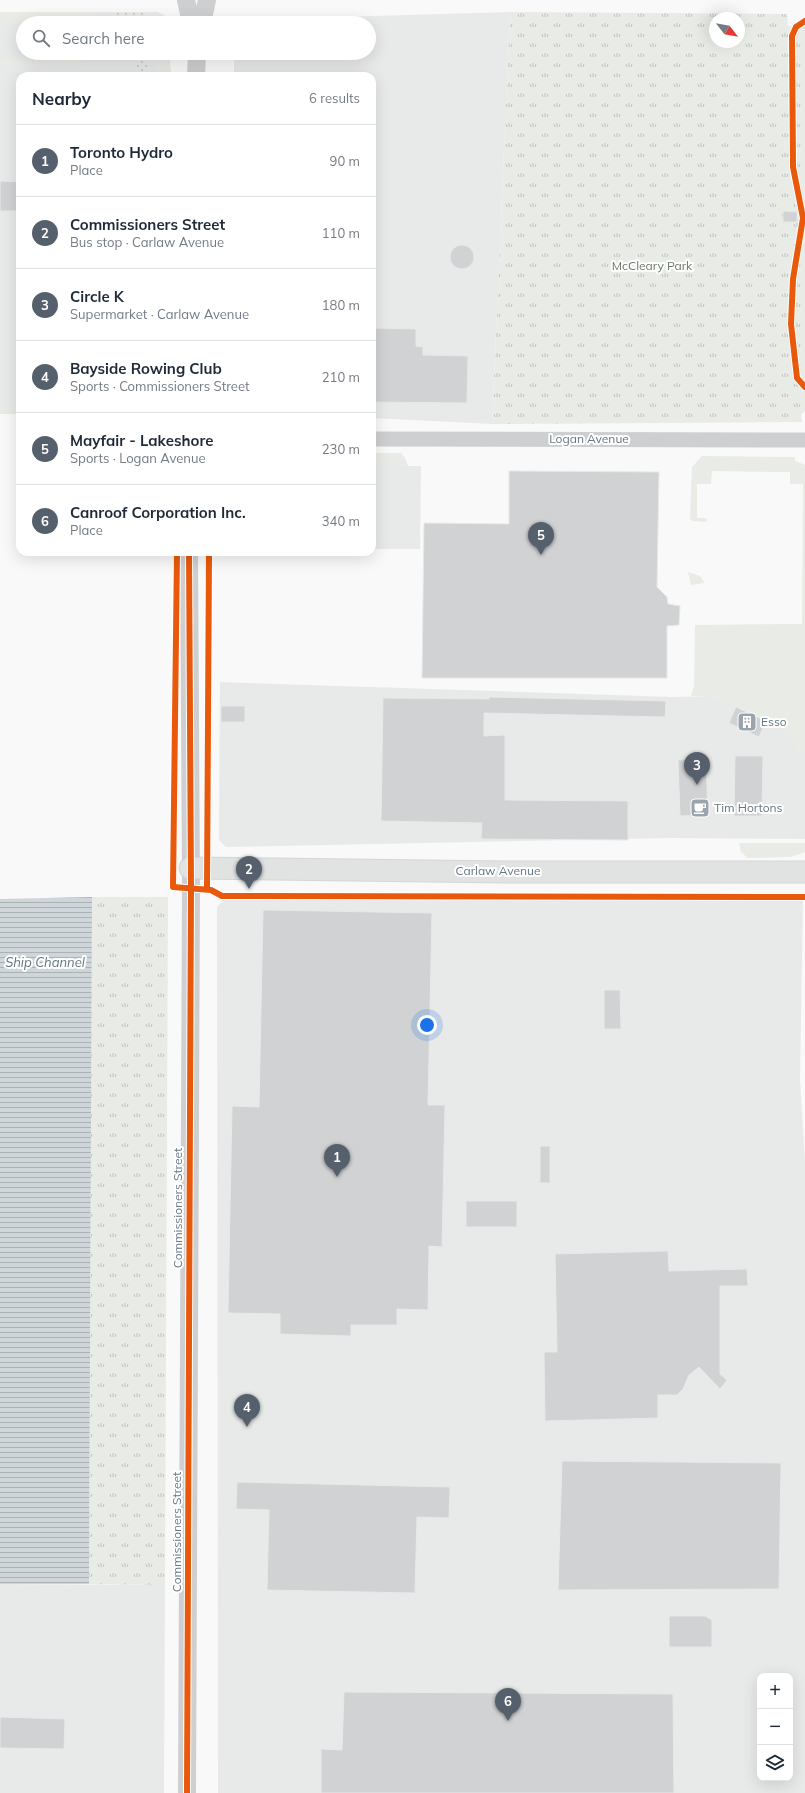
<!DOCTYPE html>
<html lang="en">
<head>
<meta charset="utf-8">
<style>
	body { margin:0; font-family:Mulish,sans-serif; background:#f6f6f7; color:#1f2937 }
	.controls { position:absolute; right:12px; bottom:12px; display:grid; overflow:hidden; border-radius:8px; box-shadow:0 4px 16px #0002 }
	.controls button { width:36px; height:36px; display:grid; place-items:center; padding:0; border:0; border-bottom:1px solid #e0e1e3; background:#fff; color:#1f2937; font:20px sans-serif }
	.compass { position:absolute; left:709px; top:12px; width:36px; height:36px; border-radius:50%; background:#fff; box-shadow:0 4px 16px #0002; rotate:121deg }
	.you { position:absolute; left:427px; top:1025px; width:14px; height:14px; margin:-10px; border:3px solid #fff; border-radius:50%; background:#1a73e8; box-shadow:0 0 0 6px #1a73e833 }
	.badge { display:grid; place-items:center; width:26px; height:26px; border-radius:50%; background:#56606c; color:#fff; font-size:13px; font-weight:700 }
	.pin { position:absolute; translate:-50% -33px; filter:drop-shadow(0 1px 2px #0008) }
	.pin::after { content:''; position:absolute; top:21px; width:14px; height:12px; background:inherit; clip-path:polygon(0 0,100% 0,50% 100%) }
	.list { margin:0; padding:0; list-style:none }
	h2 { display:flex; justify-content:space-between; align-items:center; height:52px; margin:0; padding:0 16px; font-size:17px }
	h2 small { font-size:13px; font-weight:400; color:#747a83 }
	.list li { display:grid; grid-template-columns:26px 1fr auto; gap:12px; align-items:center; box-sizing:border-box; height:72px; padding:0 16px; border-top:1px solid #e0e1e3 }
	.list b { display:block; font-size:15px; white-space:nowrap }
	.list p { margin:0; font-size:13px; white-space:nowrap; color:#747a83 }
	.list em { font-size:13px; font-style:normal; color:#747a83 }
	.icon { flex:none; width:22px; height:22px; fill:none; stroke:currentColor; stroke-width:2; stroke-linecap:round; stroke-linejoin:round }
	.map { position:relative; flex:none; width:805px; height:1793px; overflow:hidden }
	.search { position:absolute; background:#fff; box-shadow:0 4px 16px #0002; left:16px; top:16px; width:360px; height:44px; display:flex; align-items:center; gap:10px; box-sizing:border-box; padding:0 14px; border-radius:22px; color:#747a83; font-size:15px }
	.panel { position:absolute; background:#fff; box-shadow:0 4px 16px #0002; left:16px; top:72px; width:360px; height:484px; border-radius:12px }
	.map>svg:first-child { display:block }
	.built { fill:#e8e9e9; fill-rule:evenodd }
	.grass { fill:#e8ebe6 }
	.park { fill:url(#park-tufts); fill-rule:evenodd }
	.garden { fill:url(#garden-dots) }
	.water { fill:url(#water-rules) }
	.building { fill:#d0d2d3; stroke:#e8e8e8 }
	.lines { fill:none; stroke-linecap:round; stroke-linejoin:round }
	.secondary-casing { stroke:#d5d6d7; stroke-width:23 }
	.minor { stroke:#cecfd0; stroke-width:15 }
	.tertiary { stroke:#cecfd0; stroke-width:18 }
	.secondary { stroke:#e1e2e2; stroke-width:21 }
	.cycleway-casing { stroke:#fff; stroke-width:8 }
	.cycleway { stroke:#e8590c; stroke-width:6 }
	.labels { text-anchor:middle; stroke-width:4; stroke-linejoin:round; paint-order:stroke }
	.park-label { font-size:12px; fill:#687a64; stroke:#fff }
	.street-label { font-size:12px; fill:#657683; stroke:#fff }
	.poi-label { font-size:12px; fill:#657683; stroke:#fff; text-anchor:start }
	.water-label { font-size:13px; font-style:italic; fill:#60757c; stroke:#fff }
</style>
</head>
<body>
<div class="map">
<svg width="805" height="1793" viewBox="0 0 805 1793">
	<defs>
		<pattern id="park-tufts" width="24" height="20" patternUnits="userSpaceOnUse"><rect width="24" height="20" fill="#e8ebe6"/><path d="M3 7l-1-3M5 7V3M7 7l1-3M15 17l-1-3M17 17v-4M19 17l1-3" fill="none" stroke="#c0c3c0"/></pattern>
		<pattern id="garden-dots" width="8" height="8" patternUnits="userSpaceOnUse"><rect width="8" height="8" fill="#e8ebe6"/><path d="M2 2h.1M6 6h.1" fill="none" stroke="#c0c3c0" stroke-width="1.8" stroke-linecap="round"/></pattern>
		<pattern id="water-rules" width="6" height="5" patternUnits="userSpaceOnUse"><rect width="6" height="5" fill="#ced6d9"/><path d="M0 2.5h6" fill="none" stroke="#abb2b5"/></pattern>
	</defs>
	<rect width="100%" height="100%" fill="#f9f9f9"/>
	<path class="built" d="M0,12h157l5,2 3,2v7h-142v30h146l2,23h-151v338h-20z
		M510,12l-18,412 -120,-6v-342h-138v-23h135v-30h-134v-3z
		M372,466h49l-1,83h-48z
		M220,682l452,15 40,-1 65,28 15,15 6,10 7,4v86l-134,-1 -445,9 -7,-7z
		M225,898h578l-3,182 5,82v631h-587l-1,-886zM760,1676h30v102h-30z
		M0,1584l165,1 -1,208h-164z"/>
	<path class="grass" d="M0,12h94l3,4 1,7h-98z
		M157,12l8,4v7h-8z
		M157,53h12l2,23h-15z
		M0,59h60v7l-60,-1z
		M64,59h17v7h-17z
		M0,407h20v7h-20z
		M372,453h29l4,5 3,8h-36z
		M702,456l93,1v4l10,4v288l-7,-4 -6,-10 -15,-15 -65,-28h-21l3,-10 1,-61 107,-1 1,-140h-13v-12l-78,-1 -1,13h-14v34h9l1,2 -2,2 -12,-1 -3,-2 2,-52z
		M688,572l12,4 5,7 -14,2z
		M739,843h66v9l-14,5 -43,1 -7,-6z"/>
	<path class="park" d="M510,12l277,2 1,12h17v385l-4,3 1,8 -310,2zM715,18h24v24h-24z
		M92,897h76l-3,688 -76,-1z"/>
	<path class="garden" d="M112,12h36v11h-37z
		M136,53h12v23h-12z"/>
	<path class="water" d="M92,897l-3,687h-89v-685z"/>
	<path class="building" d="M0,181l20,1v29h-20z
		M783,211l14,1v10h-14z
		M450 257a12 12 0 1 1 24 0a12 12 0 1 1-24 0Z
		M372,328l44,1v17l7,1v8l45,1 -1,47 -95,-1z
		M509,471l150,1 -2,115 10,10 1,7 12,2 -1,19 -12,1v52h-245l2,-155 85,1z
		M489,697l177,4 -1,16 -181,-4v23l21,-1v65l123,1v39l-147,-1 1,-16 -101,-2 2,-123 106,1z
		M221,706h24v16h-24z
		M736,707l30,14 -7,16 -30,-14z
		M735,756h28l-1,60h-28z
		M706,759l2,56 -28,1 -2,-56z
		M263,910l169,3 -4,192h17l-3,142 -13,-1 -1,64 -31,-1v16h-46v11l-71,-2v-20l-52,-1 4,-207 27,1z
		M604,990h16l1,39h-17z
		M540,1146h10v37h-10z
		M466,1201h51v26h-51z
		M668,1251l1,20 78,-2 1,17h-28v88l7,6 -7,9 -21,-22 -10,8 -6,14 -6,6h-19v23l-113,3 -1,-69h13l-2,-98z
		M562,1461l219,2 -2,126 -221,1z
		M237,1482l213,5 -1,31 -32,-1 -2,76 -148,-3 2,-80 -33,-1z
		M669,1616h36l7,4v27h-43z
		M344,1692l329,2 1,99h-353v-44l21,1z
		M0,1717l65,2 -1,30 -64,-1z"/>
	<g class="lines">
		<defs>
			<path id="secondary" d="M190,868l316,4h299"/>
		</defs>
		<use href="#secondary" class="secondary-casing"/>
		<path class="minor" d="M372,439l433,1"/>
		<path class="tertiary" d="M186,0l5,23
			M202,23l5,-23
			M196,76l1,-23
			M187,1793l4,-905 -2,-336"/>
		<use href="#secondary" class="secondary"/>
		<defs>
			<path id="cycleway" d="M805,21l-9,6 -4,9 1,131 10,51 -10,61 -2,45 6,54 8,9
				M177,552l-4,335 38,3 11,6 583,1
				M207,889l2,-337
				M187,1793l4,-905 -2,-336"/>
		</defs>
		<use href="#cycleway" class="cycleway-casing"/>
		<use href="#cycleway" class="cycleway"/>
	</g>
	<defs>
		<symbol id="building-square" viewBox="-11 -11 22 22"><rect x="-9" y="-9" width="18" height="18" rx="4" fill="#99a4ac" stroke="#fff"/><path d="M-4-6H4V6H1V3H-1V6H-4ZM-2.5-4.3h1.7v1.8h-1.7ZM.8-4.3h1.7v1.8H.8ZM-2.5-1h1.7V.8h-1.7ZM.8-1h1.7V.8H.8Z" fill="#fff"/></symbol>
		<symbol id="cafe-square" viewBox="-11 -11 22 22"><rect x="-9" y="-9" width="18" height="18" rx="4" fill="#99a4ac" stroke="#fff"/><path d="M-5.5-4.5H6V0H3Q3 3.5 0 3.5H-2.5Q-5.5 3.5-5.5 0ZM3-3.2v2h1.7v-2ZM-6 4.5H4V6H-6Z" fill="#fff"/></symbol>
	</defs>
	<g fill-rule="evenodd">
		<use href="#building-square" x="736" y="711" width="22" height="22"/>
		<use href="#cafe-square" x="689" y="797" width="22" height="22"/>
	</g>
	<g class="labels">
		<g class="park-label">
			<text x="652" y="270">McCleary Park</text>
		</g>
		<g class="street-label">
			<text x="589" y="443">Logan Avenue</text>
			<text x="498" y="875">Carlaw Avenue</text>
			<text transform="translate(178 1208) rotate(-90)" y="4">Commissioners Street</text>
			<text transform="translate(177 1532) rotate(-90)" y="4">Commissioners Street</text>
		</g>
		<g class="poi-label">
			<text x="761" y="726">Esso</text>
			<text x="714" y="812">Tim Hortons</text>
		</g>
		<g class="water-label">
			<text x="45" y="967">Ship Channel</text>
		</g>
	</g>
</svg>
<div class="controls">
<button>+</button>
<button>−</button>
<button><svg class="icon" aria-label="layers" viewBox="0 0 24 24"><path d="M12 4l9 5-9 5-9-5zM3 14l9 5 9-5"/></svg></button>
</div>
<svg class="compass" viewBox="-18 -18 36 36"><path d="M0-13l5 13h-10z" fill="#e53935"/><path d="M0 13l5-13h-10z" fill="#747a83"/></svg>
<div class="you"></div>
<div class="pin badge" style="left:337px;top:1177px">1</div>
<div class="pin badge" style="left:249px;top:889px">2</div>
<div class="pin badge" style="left:697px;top:785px">3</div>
<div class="pin badge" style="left:247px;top:1427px">4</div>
<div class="pin badge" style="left:541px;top:555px">5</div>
<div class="pin badge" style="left:508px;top:1721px">6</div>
<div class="search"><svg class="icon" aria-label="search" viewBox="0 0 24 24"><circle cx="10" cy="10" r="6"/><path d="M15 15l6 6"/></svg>Search here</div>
<section class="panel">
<h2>Nearby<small>6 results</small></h2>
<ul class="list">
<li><span class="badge">1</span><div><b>Toronto Hydro</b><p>Place</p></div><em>90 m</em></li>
<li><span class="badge">2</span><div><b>Commissioners Street</b><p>Bus stop · Carlaw Avenue</p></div><em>110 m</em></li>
<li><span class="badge">3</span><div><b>Circle K</b><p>Supermarket · Carlaw Avenue</p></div><em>180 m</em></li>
<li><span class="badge">4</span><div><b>Bayside Rowing Club</b><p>Sports · Commissioners Street</p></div><em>210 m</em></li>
<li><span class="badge">5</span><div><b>Mayfair - Lakeshore</b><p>Sports · Logan Avenue</p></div><em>230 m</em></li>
<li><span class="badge">6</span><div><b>Canroof Corporation Inc.</b><p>Place</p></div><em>340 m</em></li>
</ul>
</section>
</div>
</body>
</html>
